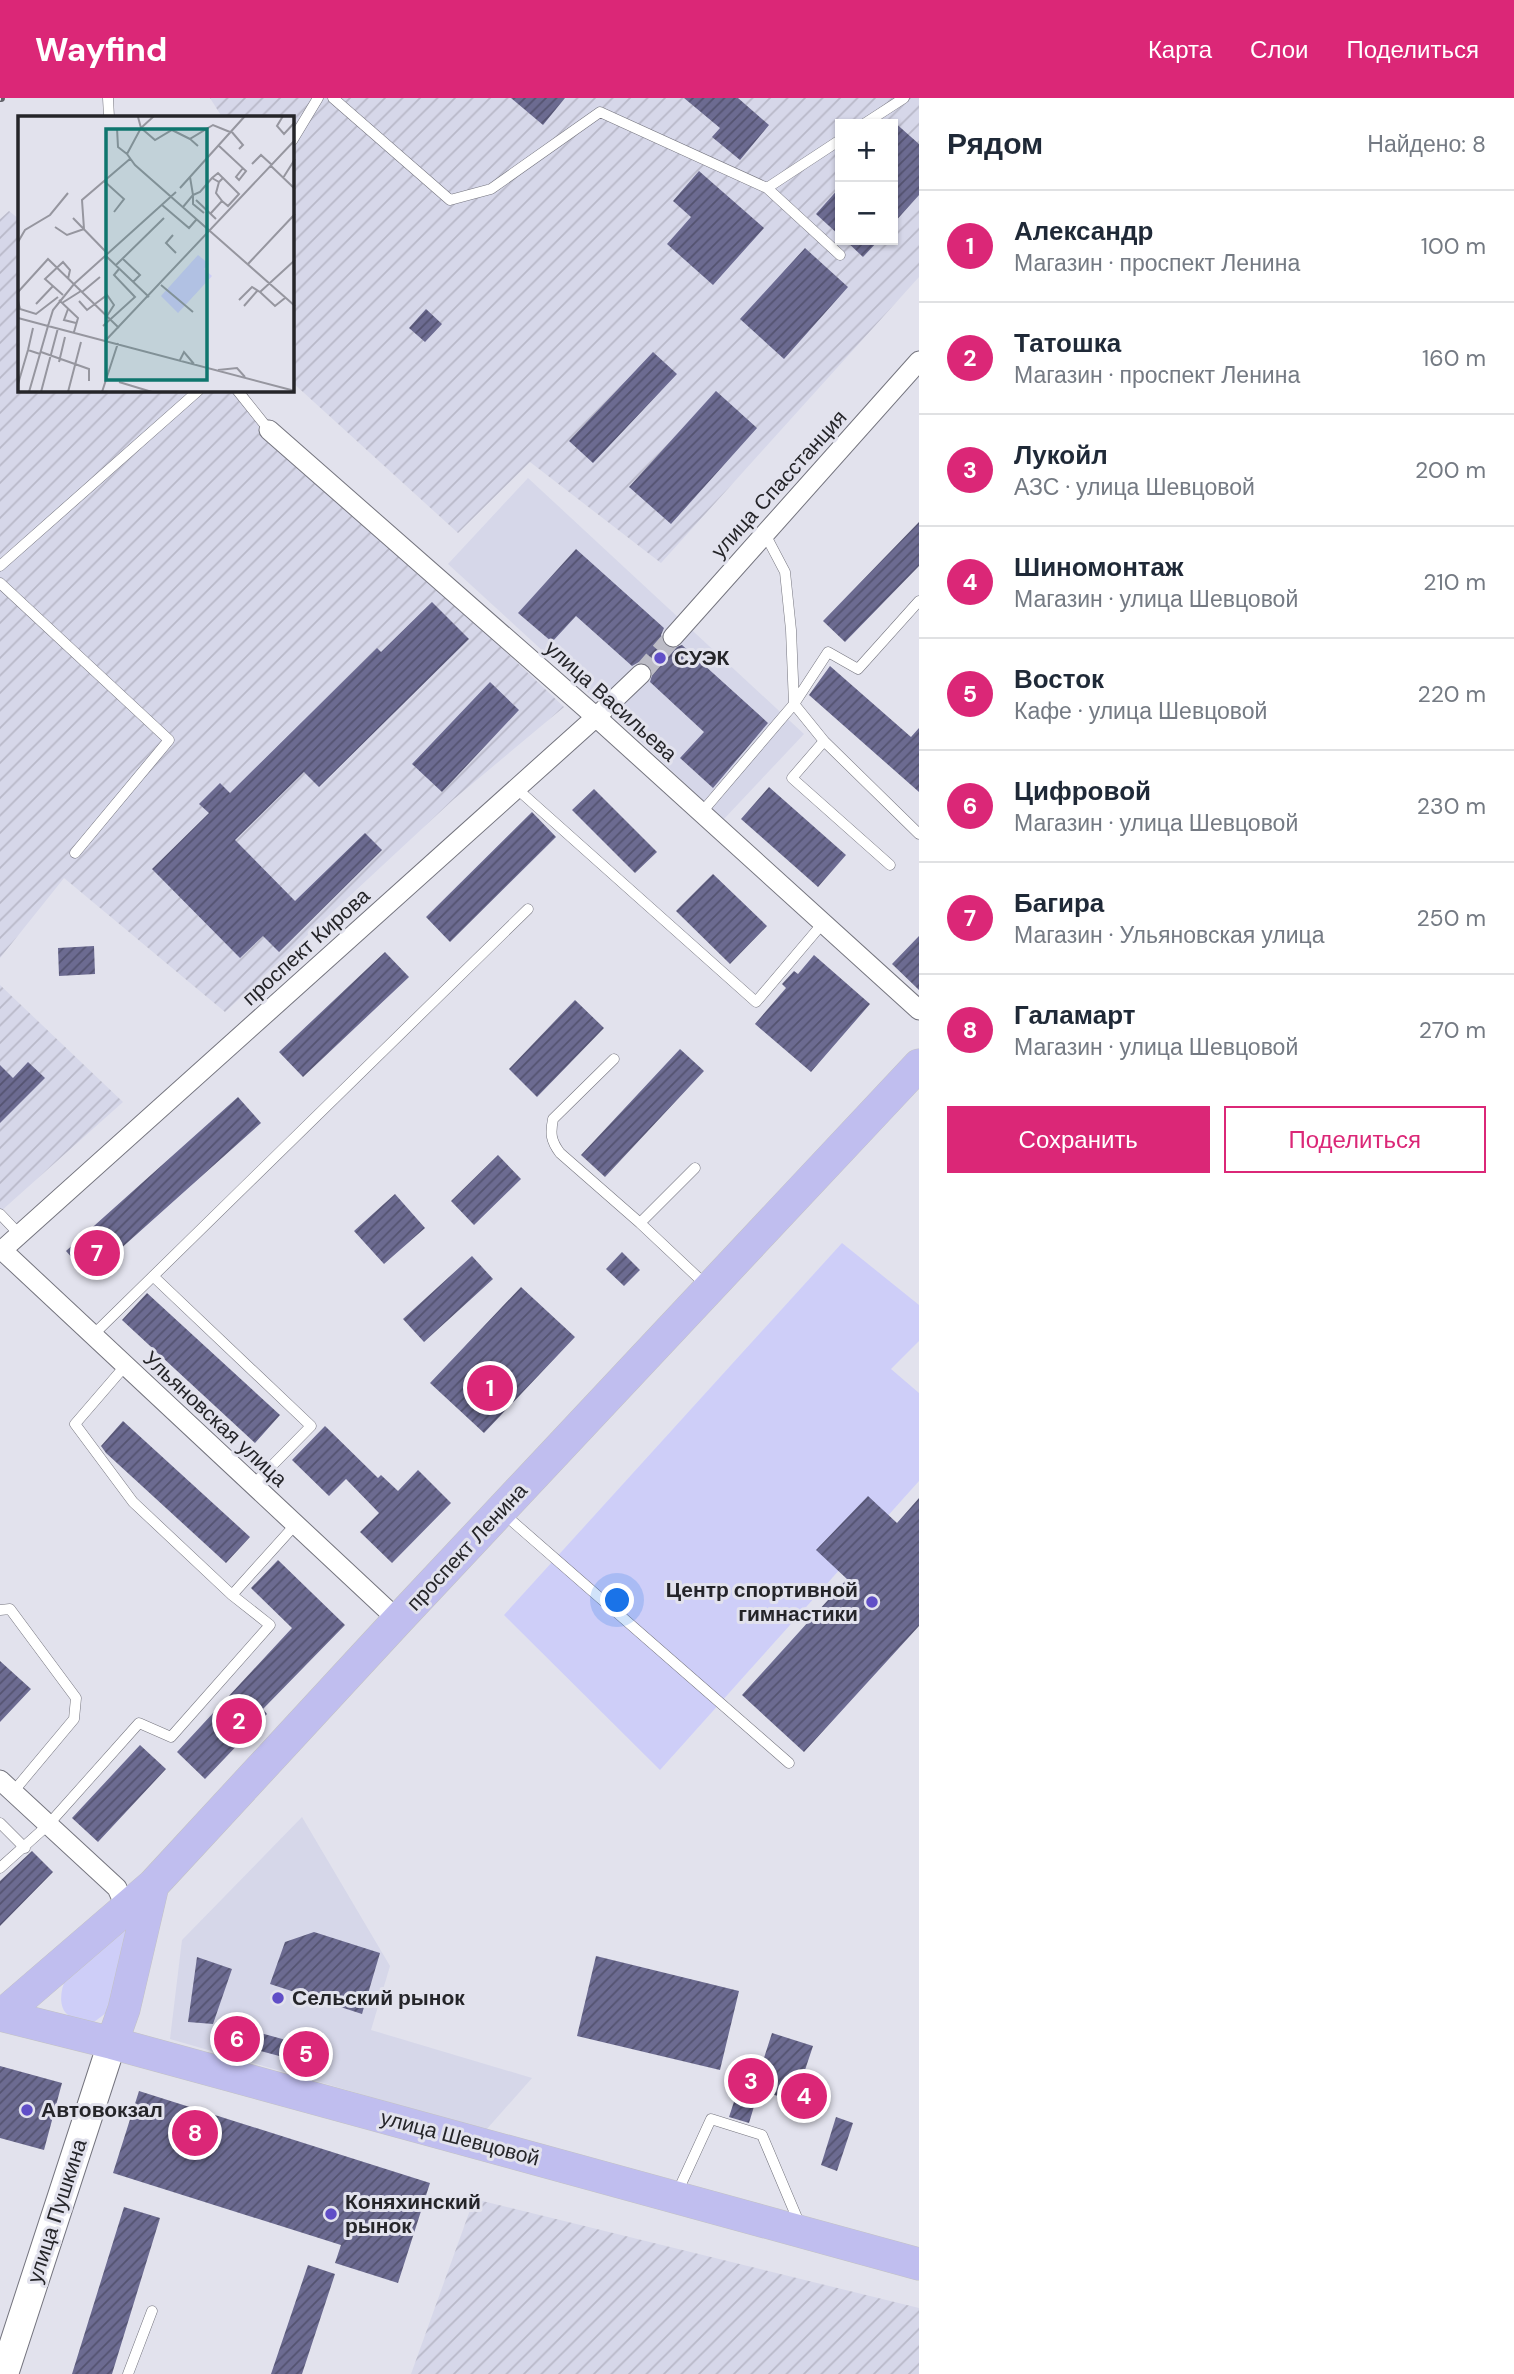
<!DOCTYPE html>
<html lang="ru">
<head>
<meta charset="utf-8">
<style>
	body { margin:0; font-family:"DM Sans",sans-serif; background:#f6f6f7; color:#1f2937 }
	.controls { position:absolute; right:21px; top:21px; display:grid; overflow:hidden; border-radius:0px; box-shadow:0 2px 5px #0004 }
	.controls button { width:63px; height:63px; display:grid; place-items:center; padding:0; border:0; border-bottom:2px solid #e0e1e3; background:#fff; color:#1f2937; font:35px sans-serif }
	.you { position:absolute; left:618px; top:1503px; width:24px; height:24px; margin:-18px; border:5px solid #fff; border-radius:50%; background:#1a73e8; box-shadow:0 0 0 10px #1a73e833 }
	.badge { display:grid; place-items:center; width:46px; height:46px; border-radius:50%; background:#db2777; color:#fff; font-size:23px; font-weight:700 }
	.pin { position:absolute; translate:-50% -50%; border:4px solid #fff; box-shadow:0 2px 7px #0006 }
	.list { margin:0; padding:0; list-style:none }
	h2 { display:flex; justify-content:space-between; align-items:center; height:91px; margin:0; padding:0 28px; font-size:30px }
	h2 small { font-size:23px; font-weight:400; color:#747a83 }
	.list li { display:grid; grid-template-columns:46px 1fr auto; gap:21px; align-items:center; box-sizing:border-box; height:112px; padding:0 28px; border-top:2px solid #e0e1e3 }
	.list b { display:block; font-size:26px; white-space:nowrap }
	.list p { margin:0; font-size:23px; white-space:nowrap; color:#747a83 }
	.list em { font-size:23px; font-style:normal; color:#747a83 }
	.actions { display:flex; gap:14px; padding:21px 28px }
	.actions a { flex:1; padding:16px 0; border:2px solid #db2777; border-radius:0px; text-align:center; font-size:24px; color:#db2777 }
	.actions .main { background:#db2777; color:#fff }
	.map { position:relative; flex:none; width:919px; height:2276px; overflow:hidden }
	header { display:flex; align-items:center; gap:42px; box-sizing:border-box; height:98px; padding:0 35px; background:#db2777; color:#fff }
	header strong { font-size:33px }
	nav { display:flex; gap:38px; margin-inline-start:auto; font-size:24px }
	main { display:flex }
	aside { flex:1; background:#fff }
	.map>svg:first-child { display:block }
	.built { fill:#d6d7e9 }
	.industrial { fill:url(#industrial-furrows); fill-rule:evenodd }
	.green { fill:#cecef8 }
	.building { fill:url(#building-hatch) }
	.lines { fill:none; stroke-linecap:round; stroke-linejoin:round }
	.street-tunnel { stroke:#bcbcc6; stroke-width:19; stroke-dasharray:19 10; stroke-linecap:butt }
	.lane-casing { stroke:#74747e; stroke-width:11 }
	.street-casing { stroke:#74747e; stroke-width:21 }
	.secondary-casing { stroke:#74747e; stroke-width:30 }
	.primary-casing { stroke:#c2c2c3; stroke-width:33 }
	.lane { stroke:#fff; stroke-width:10 }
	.street { stroke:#fff; stroke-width:19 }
	.secondary { stroke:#fff; stroke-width:28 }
	.primary { stroke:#c0beef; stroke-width:32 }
	.rail-casing { stroke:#626269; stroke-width:8 }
	.rail { stroke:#e2e2ed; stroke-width:5; stroke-dasharray:16; stroke-linecap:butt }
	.poi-dot { fill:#604ec7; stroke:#e2e2ed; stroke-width:2.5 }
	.labels { text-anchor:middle; stroke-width:6; stroke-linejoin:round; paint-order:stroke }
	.street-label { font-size:21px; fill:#252529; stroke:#e2e2ed }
	.poi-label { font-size:21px; font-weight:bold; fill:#252529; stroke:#e2e2ed; text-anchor:start }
	.inset-road { fill:none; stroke:#96969f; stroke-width:2 }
	.view { fill:#0f766e; fill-opacity:0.15; stroke:#0f766e; stroke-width:3.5 }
	.inset-edge { fill:none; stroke:#252529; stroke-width:3.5 }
</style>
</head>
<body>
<header>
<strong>Wayfind</strong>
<nav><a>Карта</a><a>Слои</a><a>Поделиться</a></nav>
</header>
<main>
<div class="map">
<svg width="919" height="2276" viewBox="0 0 919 2276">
	<defs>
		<pattern id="industrial-furrows" width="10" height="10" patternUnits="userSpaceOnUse" patternTransform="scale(1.75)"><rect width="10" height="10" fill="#d6d7e9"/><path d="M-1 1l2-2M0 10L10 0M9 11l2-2" fill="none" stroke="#b8b8c8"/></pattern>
		<pattern id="building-hatch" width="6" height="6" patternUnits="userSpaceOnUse" patternTransform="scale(1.75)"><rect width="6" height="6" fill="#6c6b91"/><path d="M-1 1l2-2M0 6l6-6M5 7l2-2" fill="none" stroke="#545370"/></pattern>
	</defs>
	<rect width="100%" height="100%" fill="#e2e2ed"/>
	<path class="built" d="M528,380l276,256 -81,86 -94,-90 -181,-166z
		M302,1719l88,149 -19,64 161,48 -46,52 -316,-91 12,-99z"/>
	<path class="industrial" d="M210,0h709v179l-258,286 -131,-101 -72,71 -166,-151v-265h-70zM840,26h53v116h-53z
		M9,113l10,8v171h210l335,317 -110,92 -229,213 -161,-134 -64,80v-739z
		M0,887l123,117 -123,110z
		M474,2101l445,109v66h-508z"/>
	<path class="green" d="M842,1145l77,62v36l-28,28 28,24v88l-259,289 -156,-155z
		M129,1817l-19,95 -16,12c-32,0 -39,-17 -28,-45z"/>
	<path class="building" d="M511,0h54l-22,27z
		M684,0h54l31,27 -29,35 -28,-23 8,-9z
		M893,23l26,23v51l-26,29z
		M699,73l65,57 -51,57 -46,-41 24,-27 -18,-16z
		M840,89v49l-24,-22z
		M845,142h34l-16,17z
		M805,150l43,39 -64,72 -44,-40z
		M426,211l16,15 -17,18 -16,-14z
		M653,254l24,22 -84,89 -24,-22z
		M716,293l41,37 -86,96 -42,-37z
		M919,424v44l-74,76 -22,-21z
		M576,451l88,79 -3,7 3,11 7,3 11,-4 86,78 -55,65 -33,-30 24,-26 -54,-50 3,-10 -4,-7 -10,-3 -7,4 -56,-50 -24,26 -34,-29z
		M432,504l37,37 -150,148 -15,-15 -69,68 60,61 70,-68 17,17 -103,102 -16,-16 -23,22 -88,-89 57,-56 -10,-9 21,-21 10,10 147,-145 4,4z
		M830,568l81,71 8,-9v64l-110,-97z
		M490,584l29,28 -77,82 -30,-28z
		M769,689l77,68 -28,32 -77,-68z
		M594,691l63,63 -22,21 -63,-63z
		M532,714l24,25 -106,105 -24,-25z
		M713,776l54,52 -37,38 -54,-53z
		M919,838v54l-27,-26z
		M94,848l1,28 -36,2 -1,-28z
		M385,854l24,25 -106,100 -24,-25z
		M814,857l56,49 -59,68 -56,-48 31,-36 -4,-4 12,-13 4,3z
		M575,902l29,28 -67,69 -28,-28z
		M680,951l24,22 -99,106 -24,-22z
		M28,964l17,16 -45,45v-58l13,13z
		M238,999l23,26 -172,154 -23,-26z
		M498,1057l23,24 -47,46 -23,-24z
		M395,1096l30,34 -41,36 -30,-33z
		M622,1154l18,18 -16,16 -18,-17z
		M472,1158l21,23 -69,63 -21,-23z
		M521,1189l54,50 -91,96 -54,-50z
		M147,1195l133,122 -25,28 -133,-123z
		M123,1323l127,116 -24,26 -120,-110 -5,-7z
		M325,1328l53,52 3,-3 17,16 20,-21 33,33 -59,60 -32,-31 19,-19 -33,-34 -17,17 -37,-36z
		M868,1398l29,27 22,-25v128l-115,126 -62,-57 105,-116 -31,-29z
		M278,1462l67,65 -82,84 4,5 -62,65 -28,-27 115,-124 -41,-40z
		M0,1563l31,28 -31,33z
		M140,1647l26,24 -68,73 -26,-24z
		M32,1753l21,21 -53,54v-45z
		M314,1834l66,21 -18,61 -92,-30 15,-42z
		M596,1858l143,35 -19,79 -143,-34z
		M197,1859l35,12 -19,55 -25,-2z
		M217,1923l116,32 -5,16 -116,-31z
		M772,1935l41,13 -9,27 14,5 -9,28 -50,-16 -10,33 -20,-6 20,-61 14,5z
		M0,1968l62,17 -18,67 -44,-12z
		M139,1993l291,92 -32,100 -63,-20 6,-18 -228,-72z
		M836,2019l17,6 -16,48 -16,-6z
		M124,2109l36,11 -48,156h-40z
		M308,2167l27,9 -33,100h-31z"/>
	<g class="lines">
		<path class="street-tunnel" d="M641,576l32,-37"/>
		<defs>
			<path id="lane" d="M108,0l1,19
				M333,0l117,102 41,-11 109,-77 167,76
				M864,26l40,-26
				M840,42l-73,48 73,67
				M292,43l26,-43
				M237,292l32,40
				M0,468l199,-176
				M0,485l169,157 -94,113
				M824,643l95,93
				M516,690l240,214 67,-79
				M702,714l92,-108 -3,-74 -6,-58 -20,-38
				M890,767l-98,-87 32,-37 -30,-37 34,-52 30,17 61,-68
				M614,961l-61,60c-3,15 -2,22 7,34l80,70
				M695,1070l-55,55 67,63
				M0,1116l20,21
				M154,1179l157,149 -58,59
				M93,1237l435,-426
				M504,1416l285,249
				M232,1497l63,-70
				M0,1512l10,-1 66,89 -2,21 -61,73
				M0,1725l25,25
				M0,1770l48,-43 91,-102 32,14 99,-112 -38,-30 -99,-93 -58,-78 50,-58
				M677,2095l34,-74 51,16 38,90
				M128,2276l24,-63"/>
			<path id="street" d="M269,332l327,287 323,293
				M673,539l246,-276
				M2,1152l396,370
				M0,1154l596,-535 45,-43
				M0,1682l117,108 9,20"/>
			<path id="secondary" d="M4,2276l108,-331"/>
			<path id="primary" d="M0,1917l112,28 807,221
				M2,1917l151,-130 245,-265 521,-555
				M112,1945l12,-34 29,-124"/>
		</defs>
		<use href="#lane" class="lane-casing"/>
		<use href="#street" class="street-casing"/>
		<use href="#secondary" class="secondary-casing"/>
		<use href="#primary" class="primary-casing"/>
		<use href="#lane" class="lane"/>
		<use href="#street" class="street"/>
		<use href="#secondary" class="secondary"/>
		<use href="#primary" class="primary"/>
		<defs>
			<path id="rail" d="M0,0h1"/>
		</defs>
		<use href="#rail" class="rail-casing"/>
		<use href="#rail" class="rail"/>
	</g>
	<g class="poi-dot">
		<circle cx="660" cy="560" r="7"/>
		<circle cx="872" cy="1504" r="7"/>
		<circle cx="278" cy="1900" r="7"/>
		<circle cx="27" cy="2012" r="7"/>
		<circle cx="331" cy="2116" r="7"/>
	</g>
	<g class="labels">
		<g class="street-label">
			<text transform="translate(779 386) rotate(-48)" y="7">улица Спасстанция</text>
			<text transform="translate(611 603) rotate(42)" y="7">улица Васильева</text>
			<text transform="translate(306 849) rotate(-42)" y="7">проспект Кирова</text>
			<text transform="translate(215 1321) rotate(43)" y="7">Ульяновская улица</text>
			<text transform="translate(467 1449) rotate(-47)" y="7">проспект Ленина</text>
			<text transform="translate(460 2040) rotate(15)" y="7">улица Шевцовой</text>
			<text transform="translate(57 2113) rotate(-72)" y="7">улица Пушкина</text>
		</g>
		<g class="poi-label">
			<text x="674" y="567">СУЭК</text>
			<text x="858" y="1499" text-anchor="end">Центр спортивной<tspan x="858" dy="24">гимнастики</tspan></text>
			<text x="292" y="1907">Сельский рынок</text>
			<text x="41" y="2019">Автовокзал</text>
			<text x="345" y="2111">Коняхинский<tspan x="345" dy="24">рынок</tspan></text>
		</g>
	</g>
	<g transform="translate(18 18)">
		<rect width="276" height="276" fill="#e2e2ed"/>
		<path d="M180,139l11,9 -5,5 8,7 -34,37 -17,-17z" fill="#cecef8"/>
		<path class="inset-road" d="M136,0l-13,12 14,12 17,-10 18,9M265,0l-6,10 7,8 11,-12M120,1l3,11 -14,26 8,11 160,141M99,12l1,19 9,7M213,15l12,14 -4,4M200,29l28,26 -7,9 -3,-3 7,-9M180,30l-8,-7 23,-14 17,7M234,48l9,-9 11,10M253,50l24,23M265,62l12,-19M86,65l20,18 -10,13M162,72l65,-72M178,84l20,19M204,85l6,5 11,-12 -16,-16M144,89l27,23 7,-8M165,91l10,-12 -3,-18M186,97l-11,-9v-9l7,-3 12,-14 6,-5 5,5 -4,4 -7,-4M193,97l11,-12 -6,-8 3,-11M55,102l35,36M37,111l12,8 17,-6 -2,-29 49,-42M155,119l-7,8 10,10M0,126l7,-12 25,-15 18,-22M88,140l43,41M105,143l17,16 -7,7M98,149l48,-47M229,149l48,-51M143,169l32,27M0,176l30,-33 71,69M64,176l18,-15M242,176l15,14 10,-8M45,179l-18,-16 18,-17 7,8 -2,9M41,184l19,18 -4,14M221,184l13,-13 8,5 35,-32M0,185l2,8 16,5 22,-17M61,185l8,9 20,-15 7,10 -7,11M44,187l19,-12M18,188l17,-18M226,190l14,-16M50,193l-4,11 12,3M0,202l30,8 5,-16 21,-26 102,-92M85,210l32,-29 -21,-22 5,-6M88,224l189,-200M10,234l5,-22M23,236l48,17v12M162,244l4,-8 10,12M41,246l6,-25M200,254l19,-2 8,9M101,266l33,10M0,268l10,-34 12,4M11,276l19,-66 247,65M23,276l17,-64M50,276l13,-50M84,276l16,-49"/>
		<path class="view" d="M88,13h101v251h-101z"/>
		<rect width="276" height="276" class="inset-edge"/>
	</g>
</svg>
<div class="controls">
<button>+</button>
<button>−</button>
</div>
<div class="you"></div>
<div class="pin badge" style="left:490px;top:1290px">1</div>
<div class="pin badge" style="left:239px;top:1623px">2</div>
<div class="pin badge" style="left:751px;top:1983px">3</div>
<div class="pin badge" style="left:804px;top:1998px">4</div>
<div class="pin badge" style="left:306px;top:1956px">5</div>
<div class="pin badge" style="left:237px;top:1941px">6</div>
<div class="pin badge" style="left:97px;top:1155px">7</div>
<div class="pin badge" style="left:195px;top:2035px">8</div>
</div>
<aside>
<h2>Рядом<small>Найдено: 8</small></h2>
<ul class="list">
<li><span class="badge">1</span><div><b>Александр</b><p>Магазин · проспект Ленина</p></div><em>100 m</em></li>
<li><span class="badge">2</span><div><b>Татошка</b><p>Магазин · проспект Ленина</p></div><em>160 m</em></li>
<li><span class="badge">3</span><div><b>Лукойл</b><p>АЗС · улица Шевцовой</p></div><em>200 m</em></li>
<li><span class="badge">4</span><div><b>Шиномонтаж</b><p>Магазин · улица Шевцовой</p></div><em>210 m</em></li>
<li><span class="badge">5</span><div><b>Восток</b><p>Кафе · улица Шевцовой</p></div><em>220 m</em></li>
<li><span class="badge">6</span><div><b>Цифровой</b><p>Магазин · улица Шевцовой</p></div><em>230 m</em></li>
<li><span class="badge">7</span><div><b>Багира</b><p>Магазин · Ульяновская улица</p></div><em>250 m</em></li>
<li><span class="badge">8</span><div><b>Галамарт</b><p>Магазин · улица Шевцовой</p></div><em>270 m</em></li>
</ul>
<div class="actions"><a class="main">Сохранить</a><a>Поделиться</a></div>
</aside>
</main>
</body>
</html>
